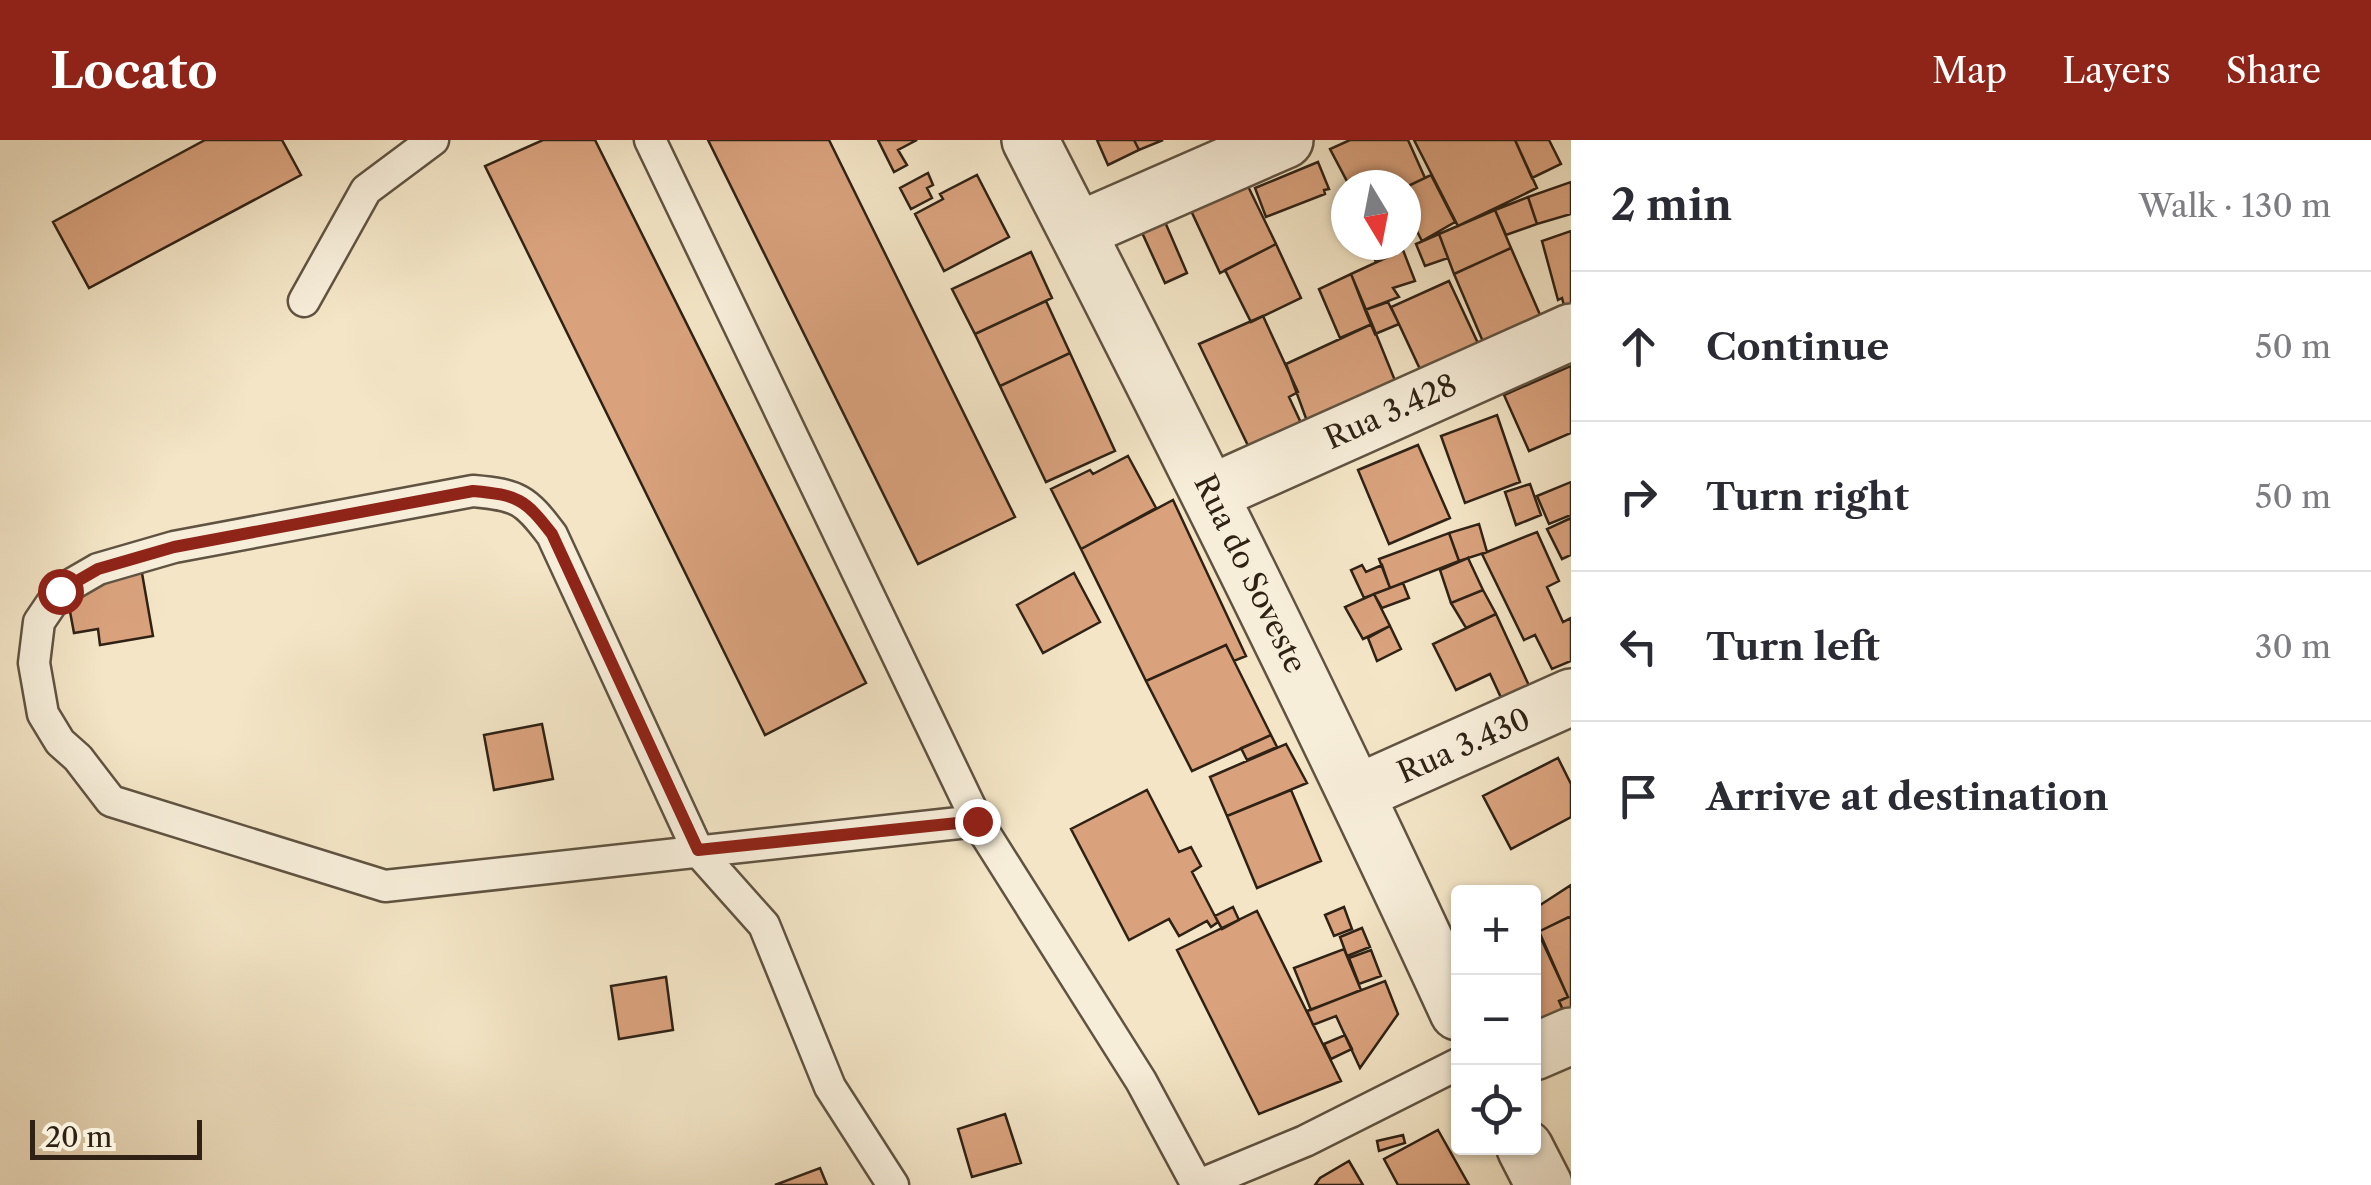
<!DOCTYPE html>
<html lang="en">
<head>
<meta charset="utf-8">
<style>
	body { margin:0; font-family:"Libre Caslon Text",serif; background:#f7f7f7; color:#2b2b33 }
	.controls { position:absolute; right:30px; bottom:30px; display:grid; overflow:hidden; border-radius:10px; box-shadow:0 2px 8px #0004 }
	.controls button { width:90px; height:90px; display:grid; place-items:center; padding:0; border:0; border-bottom:2px solid #e1e1e2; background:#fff; color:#2b2b33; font:50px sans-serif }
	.compass { position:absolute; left:1331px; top:30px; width:90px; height:90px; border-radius:50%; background:#fff; box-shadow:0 2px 8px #0004; rotate:170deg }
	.scale { position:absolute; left:30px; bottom:25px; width:172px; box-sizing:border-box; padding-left:10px; border:5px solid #2f2215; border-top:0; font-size:28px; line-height:35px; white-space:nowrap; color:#2f2215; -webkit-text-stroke:8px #f7eeda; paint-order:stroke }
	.stop { position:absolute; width:30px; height:30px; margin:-22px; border:8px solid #8f2418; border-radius:50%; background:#fff }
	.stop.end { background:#8f2418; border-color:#fff; box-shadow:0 2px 10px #0008 }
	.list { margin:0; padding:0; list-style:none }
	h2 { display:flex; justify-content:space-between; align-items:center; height:130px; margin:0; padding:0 40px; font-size:42px }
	h2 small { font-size:32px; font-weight:400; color:#7c7c81 }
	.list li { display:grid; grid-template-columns:65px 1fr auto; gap:30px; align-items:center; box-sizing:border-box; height:150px; padding:0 40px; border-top:2px solid #e1e1e2 }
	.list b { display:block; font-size:38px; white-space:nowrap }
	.list em { font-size:32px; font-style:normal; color:#7c7c81 }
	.icon { flex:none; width:55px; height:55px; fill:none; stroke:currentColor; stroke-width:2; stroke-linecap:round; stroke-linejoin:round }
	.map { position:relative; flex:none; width:1571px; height:1045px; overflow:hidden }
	header { display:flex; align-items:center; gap:60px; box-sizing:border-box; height:140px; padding:0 50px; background:#8f2418; color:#fff }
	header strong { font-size:48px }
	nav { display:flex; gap:55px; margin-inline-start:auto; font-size:35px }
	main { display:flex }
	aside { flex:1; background:#fff }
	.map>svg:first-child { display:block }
	.building { fill:#d9a27d; stroke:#2f2215; stroke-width:2.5 }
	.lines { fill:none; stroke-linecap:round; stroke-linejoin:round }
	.service-casing { stroke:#605341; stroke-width:35 }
	.minor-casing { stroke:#605341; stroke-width:60 }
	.tertiary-casing { stroke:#605341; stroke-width:60 }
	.service { stroke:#f7eeda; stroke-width:30 }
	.minor { stroke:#f7eeda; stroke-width:55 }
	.tertiary { stroke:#f7eeda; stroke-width:55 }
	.route { stroke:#8f2418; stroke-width:12 }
	.labels { text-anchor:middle; stroke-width:8; stroke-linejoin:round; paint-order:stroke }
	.street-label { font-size:30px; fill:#2f2215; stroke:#f7eeda }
</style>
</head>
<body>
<header>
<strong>Locato</strong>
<nav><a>Map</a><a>Layers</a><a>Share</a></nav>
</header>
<main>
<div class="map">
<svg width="1571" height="1045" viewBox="0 0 1571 1045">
	<rect width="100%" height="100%" fill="#f3e5c6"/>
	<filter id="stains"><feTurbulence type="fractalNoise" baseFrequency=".002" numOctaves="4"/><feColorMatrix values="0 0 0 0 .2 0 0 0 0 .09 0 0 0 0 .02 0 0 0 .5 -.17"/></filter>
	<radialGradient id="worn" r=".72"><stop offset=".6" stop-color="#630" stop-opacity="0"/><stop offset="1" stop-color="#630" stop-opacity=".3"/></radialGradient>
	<path class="building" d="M205,0h77l19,35 -212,113 -36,-66z
		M543,0h52l271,543 -101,52 -280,-569z
		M708,0h121l186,377 -97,47z
		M878,0h39l-19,10 9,15 -13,7z
		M1097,0h37l5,10 -31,15z
		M1134,0h29l-24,10z
		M1350,0h58l17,38 -19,9 -57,-2 -19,-36z
		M1414,0h101l22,48 -79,38z
		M1515,0h34l12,24 -29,14z
		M1318,22l11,27 -5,1 1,4 -59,23 -11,-29z
		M928,33l5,12 -6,3 5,10 -21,11 -11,-21z
		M977,35l32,62 -65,34 -29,-57 28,-15 -3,-5z
		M1431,35l24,47 -33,19 -16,-31v-23z
		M1243,36l33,68 -56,29 -33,-71z
		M1571,42v32l-34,10 -9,-27z
		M1528,57l9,27 -31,11 -11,-25z
		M1495,70l16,38 -57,26 -15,-40z
		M1162,75l25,58 -22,10 -26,-57z
		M1571,91v80l-5,2 -4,-15 -4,2 -16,-59z
		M1439,94l9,24 -23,8 -9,-22z
		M1276,104l25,54 -50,24 -26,-52z
		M1368,105h21l4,9 -17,8z
		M1511,108l33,76 -57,27 -33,-77z
		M1403,110l12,31 -22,7 6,9 -34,13 -14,-36z
		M1031,112l21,46 -77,36 -23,-45z
		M1351,134l21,50 -32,14 -21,-49z
		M1449,141l34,73 -57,28 -35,-75z
		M1046,161l24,52 -70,33 -25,-52z
		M1388,162l11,22 -24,10 -10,-24z
		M1263,176l35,76 -9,5 18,39 -52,24 -56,-116z
		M1372,184l24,59 -89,38 -21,-57z
		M1070,213l45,98 -69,31 -46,-96z
		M1571,226v67l-42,18 -25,-56z
		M1497,275l23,67 -55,21 -24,-67z
		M1418,305l32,73 -61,26 -31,-74z
		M1128,316l28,52 -75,41 -30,-60 39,-19 3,4z
		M1571,342v33l-22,9 -12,-28z
		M1530,344l11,31 -25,10 -11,-33z
		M1173,360l73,156 -12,5 -8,-16 -80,36 -65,-132z
		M1571,378v37l-9,4 -15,-30z
		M1479,384l8,28 -28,9 -10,-28z
		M1537,392l22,49 -12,6 16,35 8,-4v43l-19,8 -17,-34 -11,5 -42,-86z
		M1449,393l10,28 -69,27 -11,-29z
		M139,416l14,80 -53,9 -2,-16 -24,4 -8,-43z
		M1468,418l15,32 -32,13 -11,-33z
		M1362,425l4,7 16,-7 8,23 -26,10 -13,-28z
		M1074,433l26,49 -57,31 -26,-48z
		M1403,443l6,15 -27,10 -8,-14z
		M1483,450l13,24 -30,14 -15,-25z
		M1374,454l16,32 -27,13 -18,-32z
		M1496,474l36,78 -28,12 -14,-30 -34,16 -23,-46z
		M1390,486l11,23 -24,12 -9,-23z
		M1226,505l45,90 -79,36 -46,-90z
		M542,584l11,55 -59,11 -10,-55z
		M1271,595l6,12 -30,13 -6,-12z
		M1286,604l21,39 -80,33 -17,-39z
		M1558,618l13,26v33l-60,32 -28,-53z
		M1147,650l32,62 12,-5 10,19 -9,6 26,50 -7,5 -4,-6 -28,15 -10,-17 -40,21 -58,-111z
		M1291,650l30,71 -64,27 -30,-72z
		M1571,745v31l-33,16 -4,-23z
		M1233,767l6,13 -17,9 -7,-13z
		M1344,767l8,22 -18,7 -9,-21z
		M1257,771l84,170 -82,33 -82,-164z
		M1571,776v107l-2,1 -10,-23 9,-4 -30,-65z
		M1534,780l34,77 -9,4 10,23 -35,14z
		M1362,788l8,19 -23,9 -7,-19z
		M1344,809l17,41 -50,20 -17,-42z
		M1371,810l10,26 -22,8 -10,-26z
		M666,837l7,53 -54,9 -8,-53z
		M1385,841l13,33 -38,54 -24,-52 -23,9 -6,-14z
		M1345,895l7,14 -21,10 -7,-15z
		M1005,974l16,49 -49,14 -14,-48z
		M1438,990l31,55h-71l-14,-26z
		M1403,995l2,8 -26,8 -2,-10z
		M1349,1021l14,24h-48l5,-7z
		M820,1028l7,17h-52z"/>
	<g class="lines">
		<defs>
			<path id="service" d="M650,0l327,681 164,260 56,104
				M304,161l62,-111 67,-50
				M893,1045l-63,-98 -66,-162 -66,-74 -146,-316c-27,-36 -34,-40 -79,-44l-299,56 -76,22 -38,22 -21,31 -5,41 9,51 17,28 18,16 33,43 274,85 592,-65
				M1199,1045l106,-44 153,-77"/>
			<path id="minor" d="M1077,91l208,-91
				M1211,353l360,-161
				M1357,653l214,-96
				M1534,912l37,-16"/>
			<path id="tertiary" d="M1030,0c148,288 293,578 428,872
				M1525,1008l19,37"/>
		</defs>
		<use href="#service" class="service-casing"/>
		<use href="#minor" class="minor-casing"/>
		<use href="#tertiary" class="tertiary-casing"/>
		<use href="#service" class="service"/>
		<use href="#minor" class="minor"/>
		<use href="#tertiary" class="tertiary"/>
	</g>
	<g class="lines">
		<path class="route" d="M60,451l38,-22 76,-22 299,-56c45,4 52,8 79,43l146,316 279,-29"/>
	</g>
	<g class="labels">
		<g class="street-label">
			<text transform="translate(1391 272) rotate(-24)" y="10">Rua 3.428</text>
			<text transform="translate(1250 434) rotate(64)" y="10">Rua do Soveste</text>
			<text transform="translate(1464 606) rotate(-24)" y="10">Rua 3.430</text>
		</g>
	</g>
	<rect width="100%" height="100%" filter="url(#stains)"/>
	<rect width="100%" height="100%" fill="url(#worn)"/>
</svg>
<div class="controls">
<button>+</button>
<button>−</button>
<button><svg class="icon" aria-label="locate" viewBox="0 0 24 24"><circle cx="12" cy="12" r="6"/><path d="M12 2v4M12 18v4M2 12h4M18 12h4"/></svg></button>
</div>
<svg class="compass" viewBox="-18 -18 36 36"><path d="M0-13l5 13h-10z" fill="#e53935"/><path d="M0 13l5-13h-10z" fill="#7c7c81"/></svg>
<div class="scale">20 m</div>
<div class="stop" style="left:60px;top:451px"></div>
<div class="stop end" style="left:977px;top:681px"></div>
</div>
<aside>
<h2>2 min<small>Walk · 130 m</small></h2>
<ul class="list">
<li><svg class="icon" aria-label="ahead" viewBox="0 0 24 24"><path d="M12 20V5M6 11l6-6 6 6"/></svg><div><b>Continue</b></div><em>50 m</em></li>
<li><svg class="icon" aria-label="right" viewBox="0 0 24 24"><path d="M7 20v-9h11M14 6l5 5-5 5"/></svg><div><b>Turn right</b></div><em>50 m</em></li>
<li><svg class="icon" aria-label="left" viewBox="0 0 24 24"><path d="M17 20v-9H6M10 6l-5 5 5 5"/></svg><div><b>Turn left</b></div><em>30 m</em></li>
<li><svg class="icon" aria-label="arrive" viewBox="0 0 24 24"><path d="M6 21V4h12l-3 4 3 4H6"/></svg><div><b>Arrive at destination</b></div></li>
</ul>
</aside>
</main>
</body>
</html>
